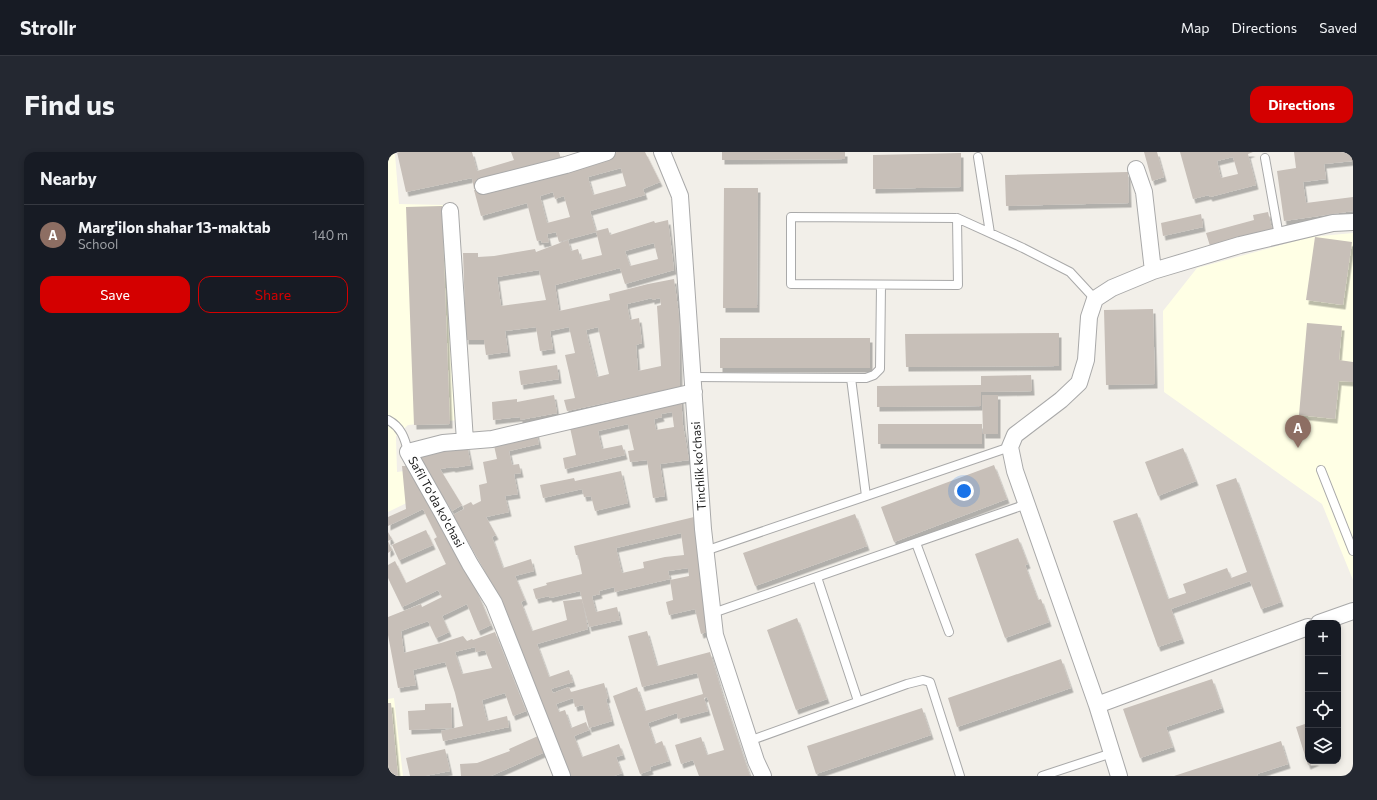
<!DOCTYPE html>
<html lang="en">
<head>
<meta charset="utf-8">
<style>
	body { margin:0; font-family:Commissioner,sans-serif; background:#242831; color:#f1f3f6 }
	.controls { position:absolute; right:12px; bottom:12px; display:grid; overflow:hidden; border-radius:8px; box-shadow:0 2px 6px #0003 }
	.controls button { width:36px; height:36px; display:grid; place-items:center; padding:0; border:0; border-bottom:1px solid #363941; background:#171b24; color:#f1f3f6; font:20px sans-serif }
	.you { position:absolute; left:576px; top:339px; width:14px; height:14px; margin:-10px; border:3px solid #fff; border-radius:50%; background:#1a73e8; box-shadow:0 0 0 6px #1a73e833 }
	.badge { display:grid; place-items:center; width:26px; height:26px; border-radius:50%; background:#d40000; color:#fff; font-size:13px; font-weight:700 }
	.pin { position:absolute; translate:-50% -33px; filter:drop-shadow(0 1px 2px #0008) }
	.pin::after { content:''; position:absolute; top:21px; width:14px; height:12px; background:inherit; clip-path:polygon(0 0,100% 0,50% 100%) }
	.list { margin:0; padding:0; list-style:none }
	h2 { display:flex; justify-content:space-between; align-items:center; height:52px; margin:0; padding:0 16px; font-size:17px }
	h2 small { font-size:13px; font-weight:400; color:#9ea1a6 }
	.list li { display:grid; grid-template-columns:26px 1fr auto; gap:12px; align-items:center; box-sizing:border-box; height:60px; padding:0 16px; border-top:1px solid #363941 }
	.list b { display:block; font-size:15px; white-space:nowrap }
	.list p { margin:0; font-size:13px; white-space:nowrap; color:#9ea1a6 }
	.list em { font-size:13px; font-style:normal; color:#9ea1a6 }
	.actions { display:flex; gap:8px; padding:12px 16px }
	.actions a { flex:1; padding:9px 0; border:1px solid #d40000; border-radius:12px; text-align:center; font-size:14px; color:#d40000 }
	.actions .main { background:#d40000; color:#fff }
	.icon { flex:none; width:22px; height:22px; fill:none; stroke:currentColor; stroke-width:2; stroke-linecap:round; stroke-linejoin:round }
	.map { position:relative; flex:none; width:965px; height:624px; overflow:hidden; border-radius:12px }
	header { display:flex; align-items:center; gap:24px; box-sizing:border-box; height:56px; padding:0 20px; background:#171b24; border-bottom:1px solid #363941 }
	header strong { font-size:19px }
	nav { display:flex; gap:22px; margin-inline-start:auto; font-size:14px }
	.intro { display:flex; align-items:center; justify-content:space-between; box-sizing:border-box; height:96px; padding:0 24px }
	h1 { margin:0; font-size:28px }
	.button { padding:10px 18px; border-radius:12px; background:#d40000; color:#fff; font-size:14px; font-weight:700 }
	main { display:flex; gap:24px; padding:0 24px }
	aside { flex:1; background:#171b24; border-radius:12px; box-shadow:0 2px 6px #0003 }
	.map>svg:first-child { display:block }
	.education { fill:#ffffe5 }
	.building { fill:#c7bfb8; fill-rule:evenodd; filter:url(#shadow) }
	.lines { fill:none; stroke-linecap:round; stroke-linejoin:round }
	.lane-casing { stroke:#a9a9a9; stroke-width:10 }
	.street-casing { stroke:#a9a9a9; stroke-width:18 }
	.lane { stroke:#fff; stroke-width:8 }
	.street { stroke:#fff; stroke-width:16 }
	.labels { text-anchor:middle; stroke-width:4; stroke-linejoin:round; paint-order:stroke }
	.street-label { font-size:12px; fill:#222; stroke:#fff }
</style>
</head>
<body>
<header>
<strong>Strollr</strong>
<nav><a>Map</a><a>Directions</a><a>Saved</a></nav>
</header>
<div class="intro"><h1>Find us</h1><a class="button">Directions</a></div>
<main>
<aside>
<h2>Nearby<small></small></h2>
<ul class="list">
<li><span class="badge" style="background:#8d6e63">A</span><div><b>Marg'ilon shahar 13-maktab</b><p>School</p></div><em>140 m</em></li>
</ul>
<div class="actions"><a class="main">Save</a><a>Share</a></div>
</aside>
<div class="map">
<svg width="965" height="624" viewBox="0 0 965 624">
	<defs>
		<filter id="shadow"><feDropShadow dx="2.5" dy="4.5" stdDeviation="0" flood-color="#0004"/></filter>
	</defs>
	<rect width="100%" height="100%" fill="#f2efe9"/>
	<path class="education" d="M0,0l7,2 4,50 46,1 13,215 -50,5 -12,11 1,36 14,-2 12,25 -35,17z
		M965,81v347l-31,-76 -158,-112 -1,-81 34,-43 113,-31z
		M6,546l9,78h-15v-77z"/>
	<path class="building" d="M9,0h75l5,19 37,-11 -3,-8h48l3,11 -88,26 -2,-11 -66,14z
		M229,0h28l15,30 -17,7 2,6 -55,16 6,21 -37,10 -3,-10 -9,2 2,8 -7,1 -1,-3 -4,1 -10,-38 -46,13 -7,-26zM233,16l5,18 -33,9 -5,-18zM165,40l2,7 9,-3 6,21 -23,6 -7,-27z
		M334,0h123v7l-123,1z
		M756,0h13l7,25 -12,4z
		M792,0h73l-5,2 8,31 -46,12 -1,-2 -16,4zM845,5l5,17 -17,4 -4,-17z
		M906,0h59v9l-29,3 2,15 -23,3 3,21 47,-6v14l-69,10 -7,-50 19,-3z
		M573,1v34l-88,2v-34z
		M740,20l1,31 -123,3 -1,-31z
		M336,36h34l-1,120h-34z
		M54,54l8,218 -36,1 -8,-218z
		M880,60l4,17 -62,17 -4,-13 48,-13 -1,-5z
		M813,62l2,13 -40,9 -2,-13z
		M280,68l6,50 -49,14 -5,-16 -65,17 4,26 51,-11 -1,-6 39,-10 26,-5 5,36 1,72 -113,24 -3,-11 11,-2 -10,-43 10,-2 -6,-26 -19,4 3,18 -13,2 -4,-24 -31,4 3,21 -22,3 -2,-15h-18l-3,-87h15v4l16,-1 41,-7 1,3 32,-12 3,11 7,-2 3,11 21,-5 -6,-24 12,-3 2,7 44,-14 1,2zM266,91l4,16 -28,7 -5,-15zM151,118l7,30 -45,6 -4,-29zM264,146v2l8,-2 1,7 -4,1 4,60 -23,5 -2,-26 6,-2 -3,-25 -9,2 -3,-16zM210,175l11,47 -12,3 -11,-47z
		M927,85l37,5 -9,63 -37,-5z
		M765,157l2,75 -49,1 -2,-75z
		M919,171l35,3 -3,34 14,2v20l-14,-1 -4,38 -36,-4z
		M671,181v33l-153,1 -1,-33z
		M332,186h150v30h-150z
		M169,213l2,14 -38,6 -2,-14z
		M643,223l1,16 -51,1v14l-104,1v-21l104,-1v-9z
		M166,243l3,18 -37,7v-3l-27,3 -1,-18 25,-3v3z
		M594,243h16v39h-15z
		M293,245l2,28 6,35 -29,4 5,32 -12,2 -6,-38 -17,2 -2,-11 6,-1 -6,-26 -30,7 4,18 20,-4 3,10 -60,14 -2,-11 13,-3 -7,-32zM284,260l2,15 -18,3 -2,-11 8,-2 -1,-3z
		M490,272h104v20h-104z
		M148,279l3,13 -30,7 3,14 7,-1 2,9 -7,1 4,20 -13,2 4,16 -23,5 10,18 -4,2 11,31 28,-9 3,12 -19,5 10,24 -4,2 11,29 35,-11 -4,-19 19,-2 6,30 -51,15 12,33 20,-7 4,12 -22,7 2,4 16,-6 2,5 33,-9 4,15 -2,1 6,22 -23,7 -6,-23 -8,2 -2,-9 -17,6 3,8 6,-2 6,18 15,-6 3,8 -15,6 8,21 37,-13 4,11 -7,2 6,16 -8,3h-49l-63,-166 -15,-35 -34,-60 11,-6 -1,-3 8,-4 2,3 8,-4 -2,-16 8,-2 -4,-21 14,-3 -4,-18z
		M79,293l4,20 -18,3 -1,-1 -12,2 22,36 -10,6 -35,-55z
		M795,296l13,33 -38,15 -13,-34z
		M606,313l13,34 -113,43 -13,-35z
		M14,314h9l62,116 18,43 -13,6 -11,-27 -25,12 7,16 -13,6 -8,-17 -27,10 3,22 37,-10 22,-7 4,5 5,-2 1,1 22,-8 31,79 -13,5 -8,-23 -23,7 5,21 20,-5 2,11 -66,14 -2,-10 22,-5 -8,-33 -10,-31 -32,8 3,15 -18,3 -10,-53v-18l33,-13 1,3 20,-10 -4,-7 -36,17 -14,-29v-13l7,-4 11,22 40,-19 -12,-25 3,-2 -14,-28 -35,17v-9l18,-8zM87,495l1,5 9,-2 7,18 -30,6 -7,-22z
		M233,319l7,32 -33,8 -4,-15 -7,1 -2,-8 -39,9 -3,-13 34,-7 1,3z
		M848,326l45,124 -20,7 -11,-28 -79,28 11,30 -24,8 -45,-126 24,-8 31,86 18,-6 -3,-9 44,-16 4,10 16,-6 -31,-87z
		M467,362l12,32 -112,40 -12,-33z
		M306,365l8,77 8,37 -9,3 -6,-25 -26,6 -3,-13 7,-2 -3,-20 19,-4 -1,-8 -20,3 2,8 -55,13 -1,-5 -15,4 1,3 -8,2 4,16 21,-5 3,13 -31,7 -9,-36 -30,7 -1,-2 -13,3 -3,-10 14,-4 -1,-2 36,-9 -4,-19h-2l-2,-9zM293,381l3,22 -19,2 -22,5 1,6 -22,5 -6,-25z
		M38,378l7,15 -34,15 -7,-15z
		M0,380l4,7 -4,2 4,9 -4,3z
		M630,386l10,26 -3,1 13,35 3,-1 8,23 -44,16 -30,-84z
		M409,466l30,81 -31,11 -29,-80z
		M259,479l10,35 53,-14 12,41 28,83h-51l-6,-16 -12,4 -6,-19 26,-8 6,18 17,-5 -17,-53 -3,1 4,13 -30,8 -1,-6 -29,10 7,21 7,-3 7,20 -19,6 1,3 -11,4 -27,-78 24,-9 8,24 58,-17 -6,-21 -55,14 -14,-51z
		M673,507l10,29 -114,39 -9,-29z
		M824,527l10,29 -56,19 7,20 -33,11 -17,-49z
		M0,551h3l7,73h-10z
		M63,551l1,25 -43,2 -1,-19 17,-1v-6z
		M534,556l9,27 -115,39 -9,-28z
		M920,571v38h9l-9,4 -12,-38z
		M150,584l7,16 -54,24h-30l-1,-12 17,-1 33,-12 -1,-2z
		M893,589l7,23 -31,10 1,2h-84z
		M57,597l5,22 -25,5h-15l-4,-18z"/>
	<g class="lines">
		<defs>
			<path id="lane" d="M590,5l12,76
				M877,6l14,78
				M403,65l166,1 1,67 -167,-1z
				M569,66l66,30 47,24 25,27
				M305,225l173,1 8,-3 6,-6 1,-84
				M463,226l15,118
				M0,268c13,7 17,18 20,32
				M933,318l32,81
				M528,391l33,89
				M317,399l305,-104
				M429,425l41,124
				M325,461l314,-109
				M361,589l158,-57 16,-4 7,2 30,94
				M654,624l70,-23"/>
			<path id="street" d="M274,0l18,44 23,333 12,106 41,126 7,15
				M748,17l8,23 9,79
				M95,34l83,-21 41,-13
				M62,59l15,230
				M931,471l34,-12
				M709,553l211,-78
				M174,624l-68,-173 -24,-39 -27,-50 -35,-62 35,-9 49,-4 202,-47
				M731,624l-22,-71 -82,-234 -5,-24 5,-12 46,-35 18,-17 7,-23 3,-43 6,-18 17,-11 41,-17 87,-26 93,-22 20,-1"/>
		</defs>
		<use href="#lane" class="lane-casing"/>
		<use href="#street" class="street-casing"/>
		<use href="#lane" class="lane"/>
		<use href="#street" class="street"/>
	</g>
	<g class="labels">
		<g class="street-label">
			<text transform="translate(311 314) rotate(-94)" y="4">Tinchlik koʻchasi</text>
			<text transform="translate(48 350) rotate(61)" y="4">Safil To'da ko'chasi</text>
		</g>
	</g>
</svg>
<div class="controls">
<button>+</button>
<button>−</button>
<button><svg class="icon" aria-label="locate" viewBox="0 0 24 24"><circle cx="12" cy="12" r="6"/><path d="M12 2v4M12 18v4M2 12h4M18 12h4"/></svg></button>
<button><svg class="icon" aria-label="layers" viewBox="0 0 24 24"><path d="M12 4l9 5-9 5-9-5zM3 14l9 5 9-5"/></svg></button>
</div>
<div class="you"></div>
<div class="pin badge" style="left:910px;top:296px;background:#8d6e63">A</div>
</div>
</main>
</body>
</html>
